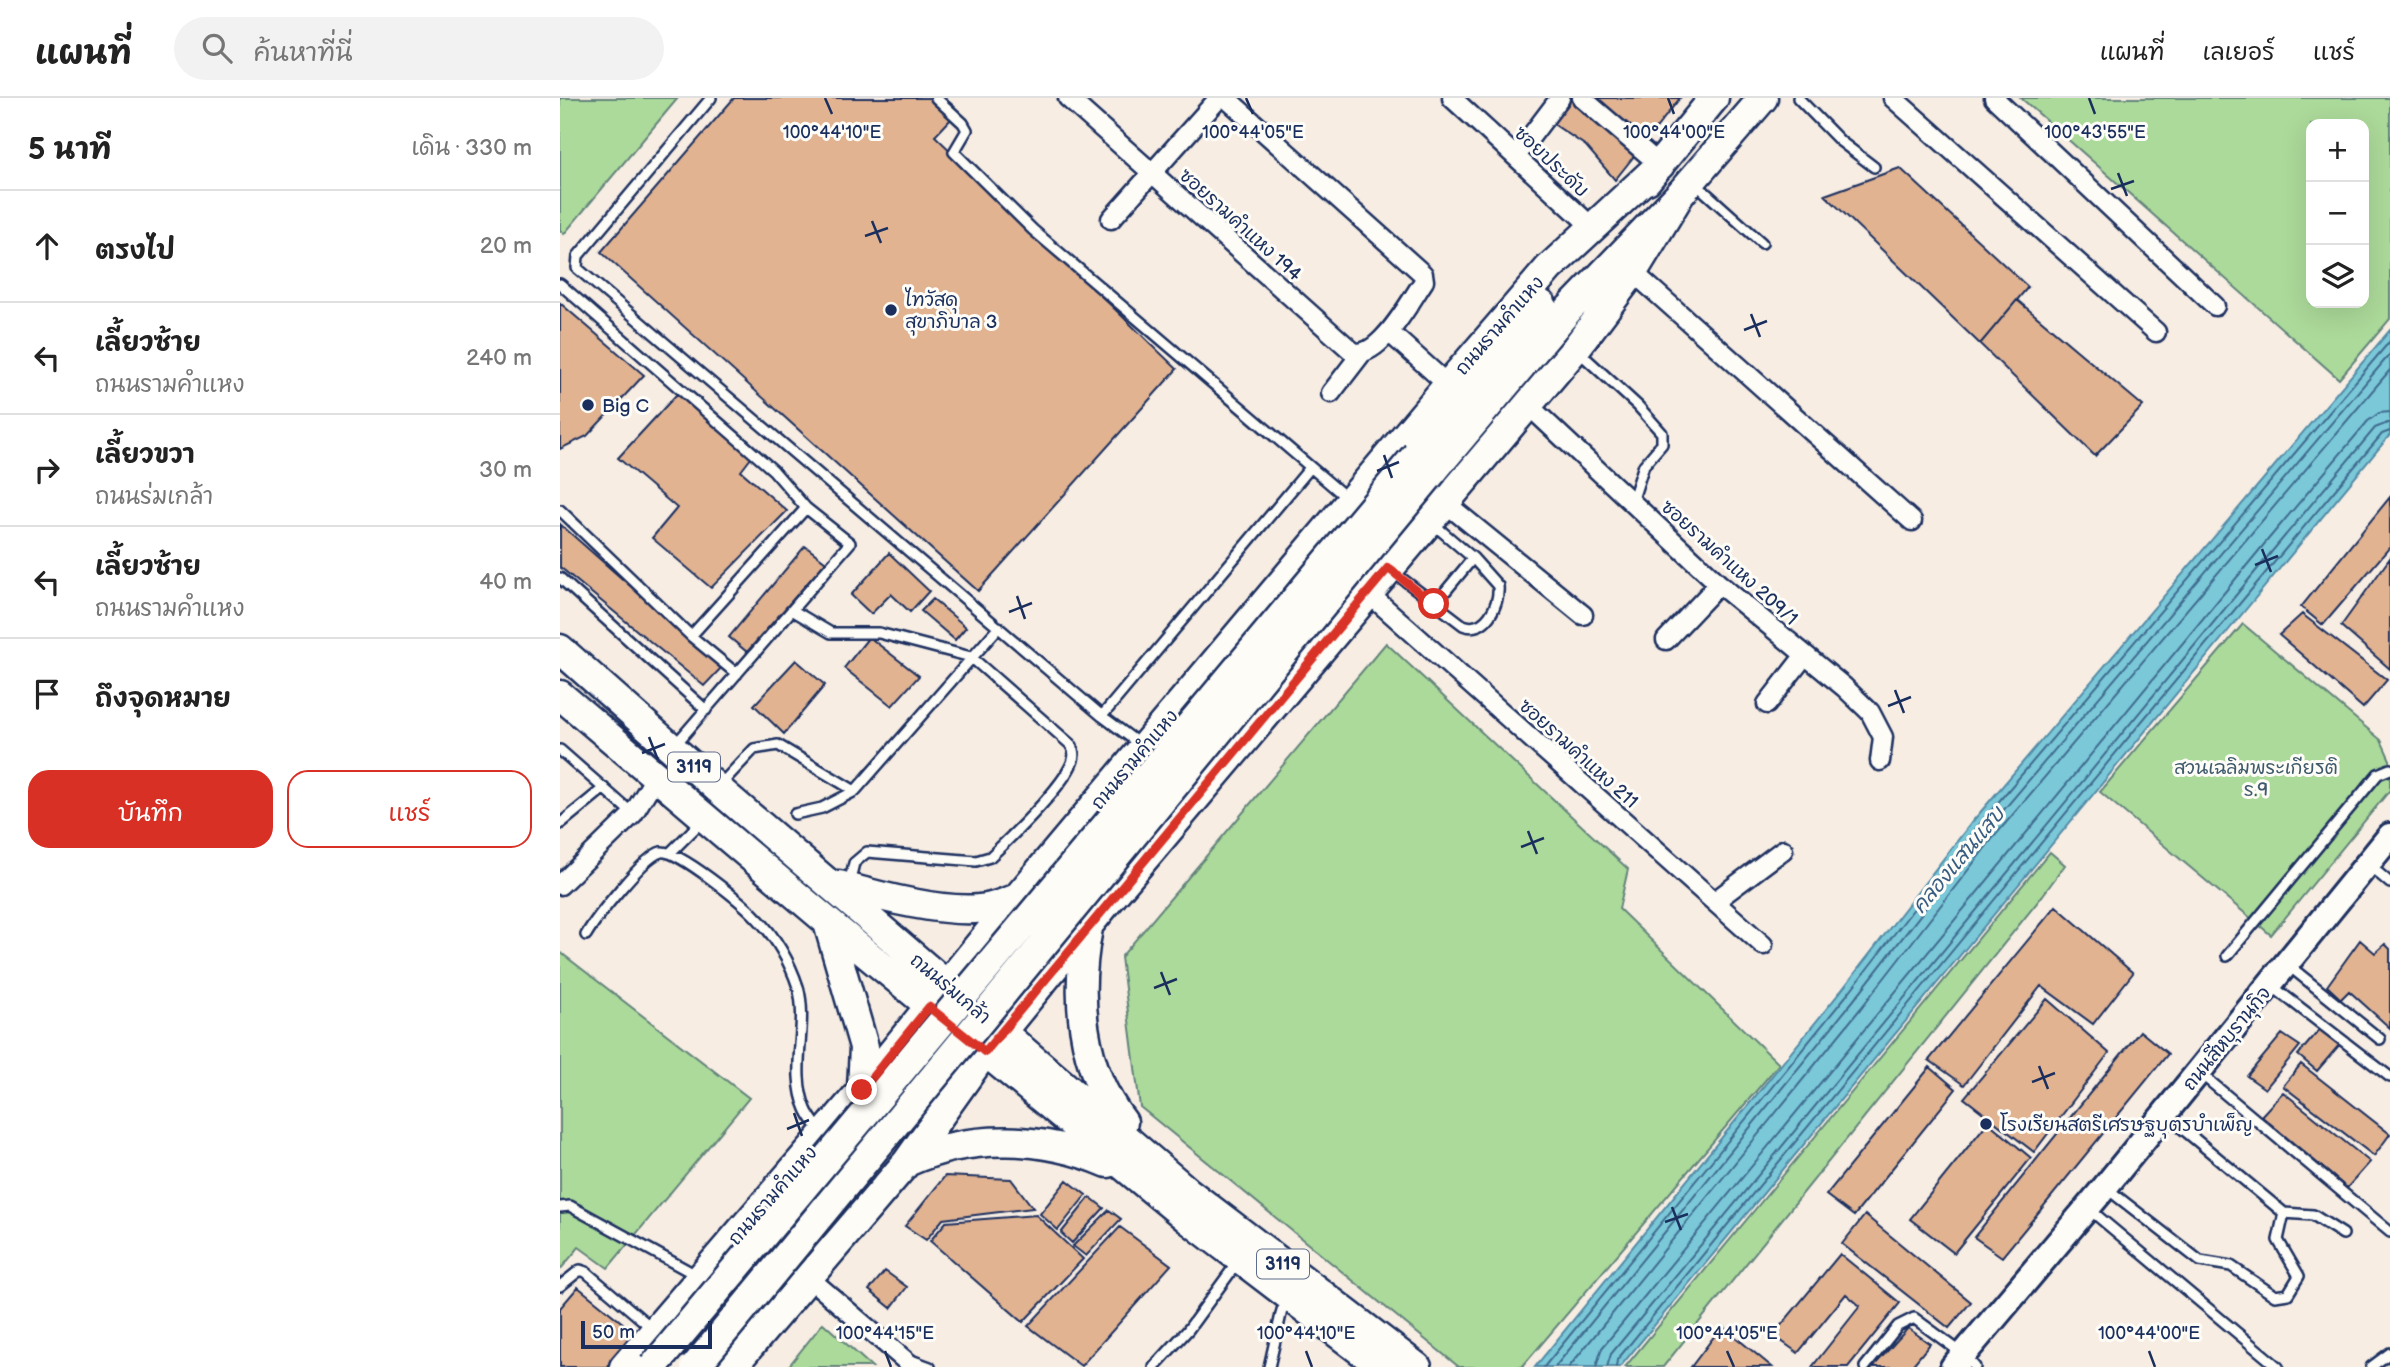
<!DOCTYPE html>
<html lang="th">
<head>
<meta charset="utf-8">
<style>
	body { margin:0; font-family:"Balsamiq Sans","Playpen Sans Thai",sans-serif; background:#f2f2f2; color:#222 }
	.controls { position:absolute; right:21px; top:21px; display:grid; overflow:hidden; border-radius:14px; box-shadow:0 7px 28px #0002 }
	.controls button { width:63px; height:63px; display:grid; place-items:center; padding:0; border:0; border-bottom:2px solid #e0e0e0; background:#fff; color:#222; font:35px sans-serif }
	.scale { position:absolute; left:21px; bottom:18px; width:131px; box-sizing:border-box; padding-left:7px; border:4px solid #1b2f5e; border-top:0; font-size:19px; line-height:24px; white-space:nowrap; color:#1b2f5e; -webkit-text-stroke:5px #fdfcf7; paint-order:stroke }
	.stop { position:absolute; width:21px; height:21px; margin:-16px; border:5px solid #d93025; border-radius:50%; background:#fff }
	.stop.end { background:#d93025; border-color:#fff; box-shadow:0 2px 7px #0008 }
	.list { margin:0; padding:0; list-style:none }
	h2 { display:flex; justify-content:space-between; align-items:center; height:91px; margin:0; padding:0 28px; font-size:30px }
	h2 small { font-size:23px; font-weight:400; color:#767676 }
	.list li { display:grid; grid-template-columns:46px 1fr auto; gap:21px; align-items:center; box-sizing:border-box; height:112px; padding:0 28px; border-top:2px solid #e0e0e0 }
	.list b { display:block; font-size:26px; white-space:nowrap }
	.list p { margin:0; font-size:23px; white-space:nowrap; color:#767676 }
	.list em { font-size:23px; font-style:normal; color:#767676 }
	.actions { display:flex; gap:14px; padding:21px 28px }
	.actions a { flex:1; padding:16px 0; border:2px solid #d93025; border-radius:21px; text-align:center; font-size:24px; color:#d93025 }
	.actions .main { background:#d93025; color:#fff }
	.icon { flex:none; width:38px; height:38px; fill:none; stroke:currentColor; stroke-width:2; stroke-linecap:round; stroke-linejoin:round }
	.map { position:relative; flex:none; width:1830px; height:1269px; overflow:hidden }
	header { display:flex; align-items:center; gap:42px; box-sizing:border-box; height:98px; padding:0 35px; background:#fff; border-bottom:2px solid #e0e0e0 }
	header strong { font-size:33px }
	nav { display:flex; gap:38px; margin-inline-start:auto; font-size:24px }
	.search { width:490px; height:63px; background:#f2f2f2; display:flex; align-items:center; gap:18px; box-sizing:border-box; padding:0 24px; border-radius:38px; color:#767676; font-size:26px }
	main { display:flex }
	aside { flex:1; background:#fff }
	.map>svg:first-child { display:block }
	.green { fill:#acda9a; stroke:#64847c; stroke-width:2; fill-rule:evenodd }
	.water { fill:#7ac8d8; stroke:#548ba7; stroke-width:2 }
	.lines { fill:none; stroke-linecap:round; stroke-linejoin:round }
	.shore { stroke:#416c8f; stroke-width:2 }
	.building { fill:#e1b391; stroke:#1b2f5e; stroke-width:2 }
	.lane-casing { stroke:#1b2f5e; stroke-width:14 }
	.street-casing { stroke:#1b2f5e; stroke-width:23 }
	.secondary-casing { stroke:#1b2f5e; stroke-width:30 }
	.primary-casing { stroke:#1b2f5e; stroke-width:33 }
	.lane { stroke:#fdfcf7; stroke-width:9 }
	.street { stroke:#fdfcf7; stroke-width:18 }
	.secondary { stroke:#fdfcf7; stroke-width:24 }
	.primary { stroke:#fdfcf7; stroke-width:28 }
	.primary-bridge-casing { stroke:#1b2f5e; stroke-width:33; stroke-linecap:butt }
	.primary-bridge { stroke:#fdfcf7; stroke-width:28 }
	.route { stroke:#d93025; stroke-width:9 }
	.ticks { fill:none; stroke:#1b2f5e; stroke-width:2.5 }
	.poi-dot { fill:#1b2f5e; stroke:#fdfcf7; stroke-width:2.5 }
	.labels { text-anchor:middle; stroke-width:6; stroke-linejoin:round; paint-order:stroke }
	.shield { fill:#fdfcf7; stroke:#5f6c8c; stroke-width:2 }
	.shield-label { font-size:18px; font-weight:bold; fill:#1b2f5e }
	.street-label { font-size:19px; fill:#1b2f5e; stroke:#fdfcf7 }
	.poi-label { font-size:19px; fill:#1b2f5e; stroke:#fdfcf7; text-anchor:start }
	.park-label { font-size:19px; fill:#3f5a6d; stroke:#fdfcf7 }
	.water-label { font-size:21px; font-style:italic; fill:#385d83; stroke:#fdfcf7 }
	.ticks-label { font-size:18px; text-anchor:middle; fill:#1b2f5e; stroke:#fdfcf7; stroke-width:6; stroke-linejoin:round; paint-order:stroke }
</style>
</head>
<body>
<header>
<strong>แผนที่</strong>
<div class="search"><svg class="icon" aria-label="search" viewBox="0 0 24 24"><circle cx="10" cy="10" r="6"/><path d="M15 15l6 6"/></svg>ค้นหาที่นี่</div>
<nav><a>แผนที่</a><a>เลเยอร์</a><a>แชร์</a></nav>
</header>
<main>
<aside>
<h2>5 นาที<small>เดิน · 330 m</small></h2>
<ul class="list">
<li><svg class="icon" aria-label="ahead" viewBox="0 0 24 24"><path d="M12 20V5M6 11l6-6 6 6"/></svg><div><b>ตรงไป</b></div><em>20 m</em></li>
<li><svg class="icon" aria-label="left" viewBox="0 0 24 24"><path d="M17 20v-9H6M10 6l-5 5 5 5"/></svg><div><b>เลี้ยวซ้าย</b><p>ถนนรามคำแหง</p></div><em>240 m</em></li>
<li><svg class="icon" aria-label="right" viewBox="0 0 24 24"><path d="M7 20v-9h11M14 6l5 5-5 5"/></svg><div><b>เลี้ยวขวา</b><p>ถนนร่มเกล้า</p></div><em>30 m</em></li>
<li><svg class="icon" aria-label="left" viewBox="0 0 24 24"><path d="M17 20v-9H6M10 6l-5 5 5 5"/></svg><div><b>เลี้ยวซ้าย</b><p>ถนนรามคำแหง</p></div><em>40 m</em></li>
<li><svg class="icon" aria-label="arrive" viewBox="0 0 24 24"><path d="M6 21V4h12l-3 4 3 4H6"/></svg><div><b>ถึงจุดหมาย</b></div></li>
</ul>
<div class="actions"><a class="main">บันทึก</a><a>แชร์</a></div>
</aside>
<div class="map">
<svg width="1830" height="1269" viewBox="0 0 1830 1269">
	<rect width="100%" height="100%" fill="#f7ede3"/>
	<filter id="ink" filterUnits="userSpaceOnUse"><feTurbulence type="fractalNoise" baseFrequency=".0143" numOctaves="2"/><feDisplacementMap in="SourceGraphic" scale="14" xChannelSelector="R" yChannelSelector="G"/><feConvolveMatrix kernelMatrix="1 2 1 2 8 2 1 2 1" color-interpolation-filters="sRGB"/></filter>
	<g filter="url(#ink)">
		<path class="green" d="M0,0h118l-114,136 -4,-4z
			M1461,0h369v221l-51,60zM1751,26h53v179h-53z
			M1683,526l138,116 9,20v30l-119,145 -171,-143z
			M826,545l242,226 -9,40 160,155 -257,303h-63l-319,-260 -19,-150z
			M1490,754l15,13 -25,34 -377,468h-38z
			M0,854l189,146 -141,170 -29,-21 -19,23z
			M263,1225l49,44h-84z"/>
		<path class="water" d="M1830,232v105l-770,932h-85l306,-376 131,-169z"/>
		<g class="lines">
			<path class="shore" d="M984,1269l302,-371 132,-170 412,-485
				M995,1269l298,-366 132,-169 405,-478
				M1009,1269l292,-359 132,-170 397,-468
				M1036,1269l6,-19 664,-806 102,-121 11,-8 11,-1
				M1047,1269l4,-13 663,-805 101,-121 15,-6
				M1056,1269l1,-7c253,-310 507,-620 765,-926l8,-3"/>
		</g>
		<path class="building" d="M174,0h196l23,19 -18,19 242,233 -199,222 -377,-339z
			M1009,0h111l-65,82 -29,-34 -37,-25z
			M1340,70l128,119 -48,57 -155,-149z
			M1457,202l126,106 -48,50 -115,-112z
			M0,205l84,72 -57,61 -27,13z
			M117,296l74,64 -10,13 46,40 -76,77 -59,-50 25,-30 -59,-50z
			M1830,399v50l-67,78 -22,-18z
			M0,426l162,143 -18,19 -144,-119z
			M245,448l21,16 -79,90 -18,-15z
			M329,455l40,38 -19,21 -19,-18 -20,20 -20,-19z
			M1830,460v111l-49,-43z
			M373,501l33,28 -11,13 -34,-29z
			M1742,516l85,66 -24,28 -84,-73z
			M309,539l50,39 -27,30 -48,-38z
			M236,562l29,25 -41,49 -30,-29z
			M1496,808l77,67 -40,51 -52,-38 -77,99 -35,-25z
			M1800,842l15,13 10,-9 5,5v79l-41,-37 -8,8 -14,-13z
			M1487,901l62,54 -75,99 -70,-54z
			M1761,930l19,16 -23,27 -19,-16z
			M1580,933l28,23 -166,203 -28,-20z
			M1722,936l18,12 -35,43 -18,-13z
			M1741,966l89,70 -16,22 -91,-70z
			M1370,969l26,22 -102,127 -28,-21z
			M1723,994l87,70 -23,26 -86,-72z
			M1428,1024l43,36 -77,95 -44,-34z
			M385,1078l66,3 22,29 -90,11 -17,21 -21,-14z
			M507,1082l19,15 -28,35 -18,-16z
			M530,1099l14,11 -32,35 -11,-10z
			M549,1112l12,9 -35,37 -13,-10z
			M476,1117l47,44 -60,63 -93,-81 16,-19z
			M1305,1117l106,87 -22,26 -107,-84z
			M560,1129l51,38 -90,101 -53,-40z
			M1280,1156l60,49 -52,64h-36l48,-61 -14,-12 -48,59 -25,-18z
			M325,1173l22,16 -16,21 -22,-18z
			M18,1189l62,50 -25,30h-55v-59z
			M1162,1228l50,41h-81z
			M1348,1230l22,16 -19,23h-38z"/>
		<g class="lines">
			<defs>
				<path id="lane" d="M151,0l-133,158 -1,12 525,448 40,30
					M376,0l27,25 4,7 -13,22 79,78 315,269
					M1238,0l42,43 34,26
					M1136,86l66,59
					M0,186l213,186 33,38
					M1019,254l59,54 24,27v11l-18,21 -12,37
					M0,412l131,126 46,38
					M832,473l71,54c22,9 37,-20 35,-39l-25,-28 -41,-35
					M0,480l146,132
					M875,506l38,-46
					M232,512l39,23h48l92,24 99,87c3,5 5,9 3,16 -7,24 -63,78 -83,97l-14,4 -109,-9 -13,11 -5,21
					M542,618l208,-248
					M115,647l175,-202 -44,-35 -115,128
					M0,652l73,64
					M161,686l33,-35 24,-4 77,46
					M235,716l27,-6 33,-17 144,-164
					M0,726l44,-36
					M111,754l31,-31
					M1809,767l21,18
					M26,837c10,-17 58,-79 75,-83 17,-3 83,52 96,66 18,18 33,44 41,69 11,38 -9,84 8,122 3,8 10,15 14,22
					M1667,858l151,-182 12,-5
					M1728,867l92,74
					M1712,888l118,91
					M1640,975l190,159
					M1606,1017l118,98 29,2 30,19
					M1545,1089l95,74 31,5 44,30 13,-2 11,-18 -21,-36 6,-27
					M0,1109l10,-1 126,69
					M1529,1111l189,158
					M0,1188l20,-16 6,2 67,57
					M351,1262l19,7
					M594,1269l34,-37 46,-63
					M709,1269l13,-57
					M1305,1269l33,-41 16,-8 49,36 12,13
					M1811,1269l19,-14"/>
				<path id="street" d="M508,0l285,254c26,8 58,-52 71,-71l-1,-7 -197,-176
					M892,0l140,129
					M1022,0l78,67
					M1333,0l263,234
					M1434,0l221,208
					M956,58l44,-58
					M551,121l108,-121
					M1073,174l279,249
					M829,234l59,53
					M771,295l30,-39
					M967,306l192,180 125,103 26,25 13,25 -3,24
					M883,403l140,114
					M807,494l396,353
					M1106,542l53,-56
					M1207,606l38,-49
					M0,787l73,-71 22,-36
					M1155,803l68,-51
					M248,1179l105,90"/>
				<path id="secondary" d="M1393,1269l152,-180 285,-351"/>
				<path id="primary" d="M1087,82l67,-82
					M857,356l125,-149
					M874,372l136,-162 111,-115 82,-95
					M0,551l157,139 470,403 230,176
					M0,597l268,227 360,297 194,148
					M279,787c38,11 114,31 152,22 9,-2 18,-6 26,-9
					M268,825l36,124 -2,43
					M528,830c-13,67 -8,139 35,194
					M347,1064c64,-29 137,-26 201,1
					M64,1269l238,-277 155,-192 431,-513 101,-117 111,-103
					M172,1269l175,-205 78,-110 120,-147 471,-557 57,-76 48,-79"/>
			</defs>
			<use href="#lane" class="lane-casing"/>
			<use href="#street" class="street-casing"/>
			<use href="#secondary" class="secondary-casing"/>
			<use href="#primary" class="primary-casing"/>
			<use href="#lane" class="lane"/>
			<use href="#street" class="street"/>
			<use href="#secondary" class="secondary"/>
			<use href="#primary" class="primary"/>
			<defs>
				<path id="primary-bridge" d="M93,1269l764,-913
					M135,1269l739,-897"/>
			</defs>
			<use href="#primary-bridge" class="primary-bridge-casing"/>
			<use href="#primary-bridge" class="primary-bridge"/>
		</g>
	</g>
	<g class="lines" filter="url(#ink)">
		<path class="route" d="M302,992l67,-83 56,45 403,-484 46,36"/>
	</g>
	<path class="ticks" d="M265,0l7,16M686,0l7,16M1108,0l6,16M1529,0l6,16M1558,75l9,23M1551,91l23,-8M312,123l9,22M305,138l23,-8M1191,216l9,23M1184,232l23,-9M824,357l8,23M817,373l22,-9M1702,451l9,23M1695,467l23,-9M457,498l8,23M449,514l23,-9M1335,592l9,23M1328,608l23,-9M89,639l9,23M82,655l23,-9M968,733l9,23M961,749l23,-9M601,874l9,23M594,890l23,-9M1479,968l9,23M1472,984l23,-9M234,1015l8,23M227,1031l22,-9M1112,1109l9,23M1105,1124l23,-8M325,1253l6,16M746,1253l6,16M1167,1253l7,16M1589,1253l6,16"/>
	<g class="poi-dot">
		<circle cx="331" cy="212" r="7"/>
		<circle cx="28" cy="307" r="7"/>
		<circle cx="1426" cy="1026" r="7"/>
	</g>
	<g class="labels">
		<g class="shield">
			<rect x="108" y="654.5" width="52" height="29" rx="5"/>
			<rect x="697" y="1151.5" width="52" height="29" rx="5"/>
		</g>
		<g class="shield-label">
			<text x="134" y="675">3119</text>
			<text x="723" y="1172">3119</text>
		</g>
		<g class="street-label">
			<text transform="translate(992 63) rotate(43)" y="7">ซอยประดับ</text>
			<text transform="translate(681 126) rotate(42)" y="7">ซอยรามคำแหง 194</text>
			<text transform="translate(939 227) rotate(-49)" y="7">ถนนรามคำแหง</text>
			<text transform="translate(1170 464) rotate(42)" y="7">ซอยรามคำแหง 209/1</text>
			<text transform="translate(1019 655) rotate(42)" y="7">ซอยรามคำแหง 211</text>
			<text transform="translate(574 661) rotate(-50)" y="7">ถนนรามคำแหง</text>
			<text transform="translate(391 890) rotate(40)" y="7">ถนนร่มเกล้า</text>
			<text transform="translate(1666 940) rotate(-51)" y="7">ถนนสีหบุรานุกิจ</text>
			<text transform="translate(212 1097) rotate(-49)" y="7">ถนนรามคำแหง</text>
		</g>
		<g class="poi-label">
			<text x="345" y="208">ไทวัสดุ<tspan x="345" dy="22">สุขาภิบาล 3</tspan></text>
			<text x="42" y="314">Big C</text>
			<text x="1440" y="1033">โรงเรียนสตรีเศรษฐบุตรบำเพ็ญ</text>
		</g>
		<g class="park-label">
			<text x="1696" y="676">สวนเฉลิมพระเกียรติ<tspan x="1696" dy="22">ร.9</tspan></text>
		</g>
		<g class="water-label">
			<text transform="translate(1398 762) rotate(-50)" y="7">คลองแสนแสบ</text>
		</g>
	</g>
	<g class="ticks-label">
		<text x="272" y="40">100°44'10"E</text>
		<text x="693" y="40">100°44'05"E</text>
		<text x="1114" y="40">100°44'00"E</text>
		<text x="1535" y="40">100°43'55"E</text>
		<text x="325" y="1241">100°44'15"E</text>
		<text x="746" y="1241">100°44'10"E</text>
		<text x="1167" y="1241">100°44'05"E</text>
		<text x="1589" y="1241">100°44'00"E</text>
	</g>
</svg>
<div class="controls">
<button>+</button>
<button>−</button>
<button><svg class="icon" aria-label="layers" viewBox="0 0 24 24"><path d="M12 4l9 5-9 5-9-5zM3 14l9 5 9-5"/></svg></button>
</div>
<div class="scale">50 m</div>
<div class="stop" style="left:874px;top:506px"></div>
<div class="stop end" style="left:302px;top:992px"></div>
</div>
</main>
</body>
</html>
